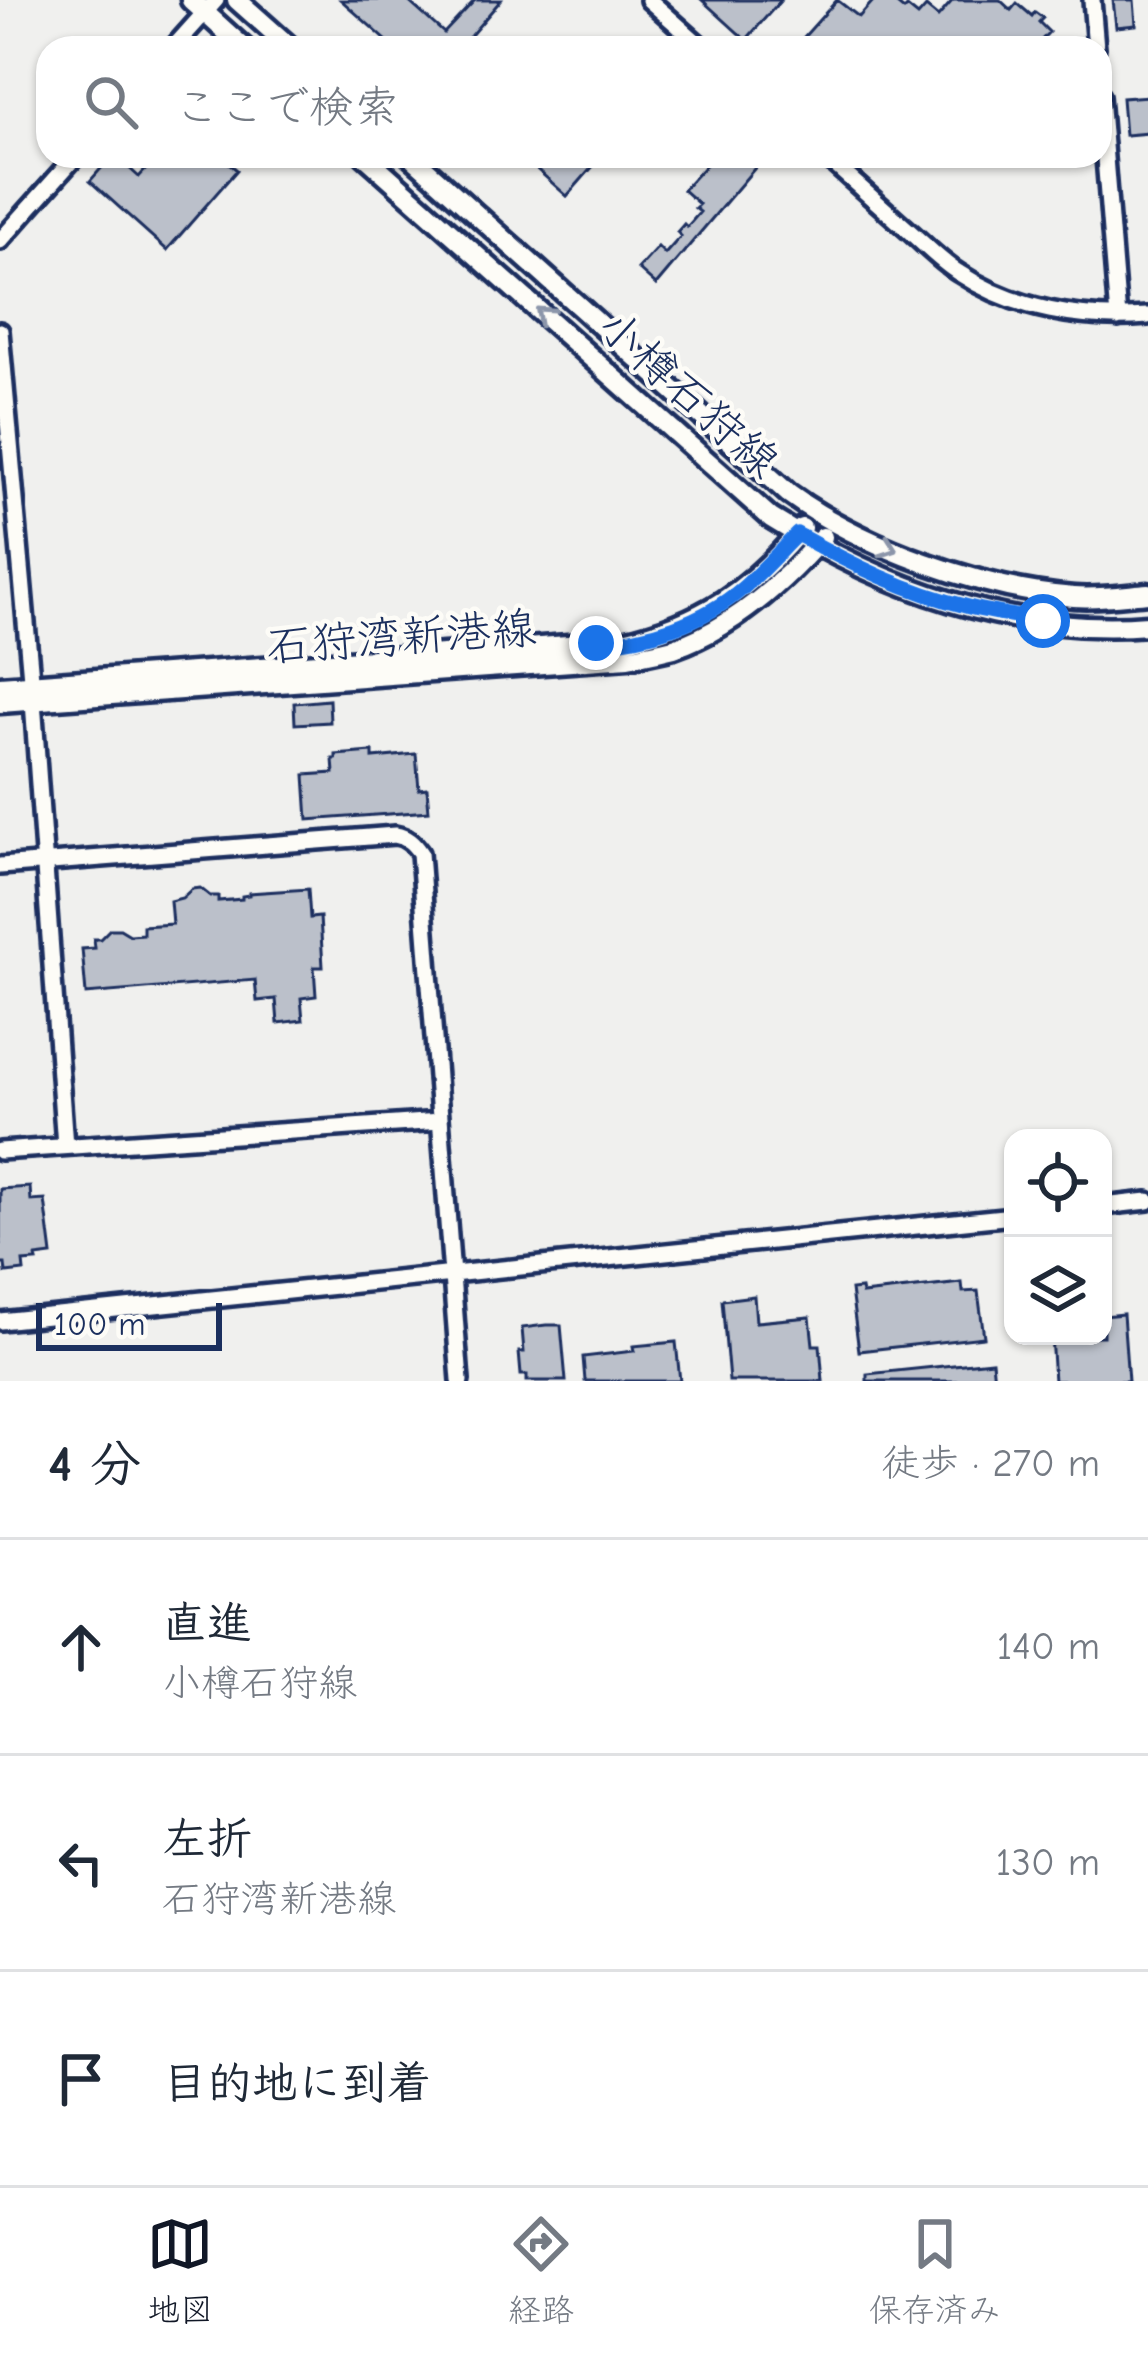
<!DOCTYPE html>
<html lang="ja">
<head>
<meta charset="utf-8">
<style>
	body { margin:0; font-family:"Comic Neue","Klee One",sans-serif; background:#f6f6f7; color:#1f2937 }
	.controls { position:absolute; right:36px; bottom:36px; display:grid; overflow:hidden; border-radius:24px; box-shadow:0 3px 9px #0004 }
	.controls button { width:108px; height:108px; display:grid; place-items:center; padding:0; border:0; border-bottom:3px solid #e0e1e3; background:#fff; color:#1f2937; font:60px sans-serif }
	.scale { position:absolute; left:36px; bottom:30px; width:186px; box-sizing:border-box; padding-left:12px; border:6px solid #1b2f5e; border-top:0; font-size:33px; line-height:42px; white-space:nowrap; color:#1b2f5e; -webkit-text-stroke:9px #fdfcf7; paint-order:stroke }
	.stop { position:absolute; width:36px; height:36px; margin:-27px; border:9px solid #1a73e8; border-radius:50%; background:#fff }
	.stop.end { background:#1a73e8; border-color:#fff; box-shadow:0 3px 12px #0008 }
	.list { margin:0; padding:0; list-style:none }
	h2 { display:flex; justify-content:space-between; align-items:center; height:156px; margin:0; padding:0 48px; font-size:51px }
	h2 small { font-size:39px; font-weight:400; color:#747a83 }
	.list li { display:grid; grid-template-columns:78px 1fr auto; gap:36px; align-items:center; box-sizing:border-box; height:216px; padding:0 48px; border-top:3px solid #e0e1e3 }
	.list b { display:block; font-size:45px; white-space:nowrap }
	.list p { margin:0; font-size:39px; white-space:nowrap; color:#747a83 }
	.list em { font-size:39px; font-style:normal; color:#747a83 }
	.icon { flex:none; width:66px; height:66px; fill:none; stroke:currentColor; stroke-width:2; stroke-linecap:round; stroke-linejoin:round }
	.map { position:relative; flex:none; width:1148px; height:1381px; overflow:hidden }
	.search { position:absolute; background:#fff; box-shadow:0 3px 9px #0004; left:36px; right:36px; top:36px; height:132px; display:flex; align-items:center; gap:30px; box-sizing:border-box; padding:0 42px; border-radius:36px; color:#747a83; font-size:45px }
	.sheet { height:804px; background:#fff }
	nav { display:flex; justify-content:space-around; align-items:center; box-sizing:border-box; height:168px; border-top:3px solid #e0e1e3; background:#fff; font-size:33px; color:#747a83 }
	nav a { display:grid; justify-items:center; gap:6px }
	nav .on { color:#111827 }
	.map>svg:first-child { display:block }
	.building { fill:#bbc0ca; stroke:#1b2f5e; stroke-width:3 }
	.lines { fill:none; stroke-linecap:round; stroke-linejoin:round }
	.minor-casing { stroke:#1b2f5e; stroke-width:24 }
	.major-casing { stroke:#1b2f5e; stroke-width:27 }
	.minor { stroke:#fdfcf7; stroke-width:15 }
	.major { stroke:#fdfcf7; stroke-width:18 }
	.oneway { stroke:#8c96aa }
	.route { stroke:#1a73e8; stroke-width:15 }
	.labels { text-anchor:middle; stroke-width:9; stroke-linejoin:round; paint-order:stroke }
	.street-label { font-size:45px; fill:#1b2f5e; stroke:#fdfcf7 }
</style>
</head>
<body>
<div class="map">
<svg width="1148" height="1381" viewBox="0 0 1148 1381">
	<rect width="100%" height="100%" fill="#f0f0ee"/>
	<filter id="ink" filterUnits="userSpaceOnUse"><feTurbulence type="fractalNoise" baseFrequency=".00833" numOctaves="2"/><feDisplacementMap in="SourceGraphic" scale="24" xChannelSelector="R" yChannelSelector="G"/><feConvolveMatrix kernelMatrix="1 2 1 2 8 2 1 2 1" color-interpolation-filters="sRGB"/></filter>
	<g filter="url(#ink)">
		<path class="building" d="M341,0h66l37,33 31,-33h26l-41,48h-65z
			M702,0h79l-35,40z
			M837,0l22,17 15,-17h18l12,10 3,-3 11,9 8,-9 12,10 15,-17h47l11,10 6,-7 15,13 3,-4 8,6 -4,4 10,10 -15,16h-240z
			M1113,0h21l2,25 -20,2z
			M1148,96v37l-23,2 -3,-37z
			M112,156h4l23,21 19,-21h63l16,14 -70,80 -77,-69z
			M522,156h80l-35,40z
			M714,156h51l-109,129 -18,-16 20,-22 7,7 16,-18 -4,-4 7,-8 3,3 13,-15 -5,-4 4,-4 -16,-14z
			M329,700l1,22 -35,2 -1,-21z
			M373,752v6l43,-4 3,35 8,-1 2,23 -121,9 -3,-45 29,-2 -1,-14h3v-4z
			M200,888l10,8h8v5l24,-2v-3l7,-1v-2l59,-4 2,29 10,-1 3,50h-9l2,29 -15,2 2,22 -25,3 -2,-24 -19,2 -2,-21 -169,14 -4,-45 13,-1 -1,-9h6l10,-10h10l10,6 13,-1v-8l29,-2 -2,-23 12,-3 10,-9z
			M30,1187l1,14 14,-1 7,55 -16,2 1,4 -14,1 1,9 -18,2 -1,-9h-5v-75z
			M962,1283l1,9 15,-1 6,46 -125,14 -8,-61 10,-1 1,5z
			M754,1296l2,26 54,-5 3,28h7l3,36h-94l-7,-81z
			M1123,1314l5,67h-74l-3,-45h52v-20z
			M546,1325h15l5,56h-39v-6h-6l-2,-23h5l-2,-24z
			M676,1342l4,39h-95l-2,-24 51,-6 -1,-5z
			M992,1361l2,20h-127v-7z"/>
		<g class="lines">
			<defs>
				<path id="minor" d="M649,0l54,48
					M1092,0l4,48
					M173,48l43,-48
					M1100,96l18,222
					M825,156c28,25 56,50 84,75 16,14 32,31 50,42 56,37 124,48 189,43
					M0,241l76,-85
					M0,331l33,370 32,445
					M0,866l395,-31c12,2 18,8 25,18l40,528
					M0,1151l440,-30
					M1103,1206l45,-5
					M0,1321l1013,-105"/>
				<path id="major" d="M191,0l53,48
					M237,0l54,48
					M365,156l406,362c112,70 243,118 377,107
					M411,156l378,338c73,53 194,96 285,103 24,2 50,-2 74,-4
					M0,686l623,-45c77,-17 129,-52 179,-113
					M0,703l628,-45c15,-3 31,-6 46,-10 59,-20 109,-65 149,-111"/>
			</defs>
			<use href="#minor" class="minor-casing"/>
			<use href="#major" class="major-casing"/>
			<use href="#minor" class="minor"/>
			<use href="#major" class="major"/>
		</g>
		<defs><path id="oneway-chevron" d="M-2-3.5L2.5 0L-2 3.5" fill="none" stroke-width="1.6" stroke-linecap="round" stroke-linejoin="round" transform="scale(3)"/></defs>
		<g class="oneway">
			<use href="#oneway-chevron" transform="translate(543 314) rotate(-138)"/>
			<use href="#oneway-chevron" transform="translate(889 548) rotate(20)"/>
		</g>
	</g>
	<g class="lines" filter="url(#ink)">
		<path class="route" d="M596,643c52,-3 107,-20 147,-55 19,-17 36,-36 54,-54 55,31 111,58 172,73 24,6 49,9 74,14"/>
	</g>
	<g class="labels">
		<g class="street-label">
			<text transform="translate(689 393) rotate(42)" y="16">小樽石狩線</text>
			<text transform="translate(401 636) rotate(-4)" y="16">石狩湾新港線</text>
		</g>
	</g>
</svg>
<div class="controls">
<button><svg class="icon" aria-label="locate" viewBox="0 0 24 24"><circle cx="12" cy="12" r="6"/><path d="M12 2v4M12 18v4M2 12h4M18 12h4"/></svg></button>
<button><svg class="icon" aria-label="layers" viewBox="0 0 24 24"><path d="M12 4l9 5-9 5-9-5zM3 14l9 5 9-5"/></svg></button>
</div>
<div class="scale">100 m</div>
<div class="stop" style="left:1043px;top:621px"></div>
<div class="stop end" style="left:596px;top:643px"></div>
<div class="search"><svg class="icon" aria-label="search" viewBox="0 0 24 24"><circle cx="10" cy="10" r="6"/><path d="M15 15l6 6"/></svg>ここで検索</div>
</div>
<section class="sheet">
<h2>4 分<small>徒歩 · 270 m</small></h2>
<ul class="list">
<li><svg class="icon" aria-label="ahead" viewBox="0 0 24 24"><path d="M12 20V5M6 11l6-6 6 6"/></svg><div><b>直進</b><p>小樽石狩線</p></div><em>140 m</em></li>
<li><svg class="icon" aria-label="left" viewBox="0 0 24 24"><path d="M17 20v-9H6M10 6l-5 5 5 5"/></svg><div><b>左折</b><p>石狩湾新港線</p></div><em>130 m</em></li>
<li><svg class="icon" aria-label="arrive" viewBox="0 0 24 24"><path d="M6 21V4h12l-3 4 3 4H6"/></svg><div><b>目的地に到着</b></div></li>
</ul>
</section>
<nav>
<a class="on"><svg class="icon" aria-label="map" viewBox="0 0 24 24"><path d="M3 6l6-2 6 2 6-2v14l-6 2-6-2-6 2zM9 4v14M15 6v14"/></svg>地図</a>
<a><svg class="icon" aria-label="directions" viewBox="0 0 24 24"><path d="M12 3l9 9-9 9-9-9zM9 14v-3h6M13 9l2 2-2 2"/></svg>経路</a>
<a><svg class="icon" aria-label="saved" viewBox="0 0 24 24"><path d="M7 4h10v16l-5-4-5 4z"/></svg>保存済み</a>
</nav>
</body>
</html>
